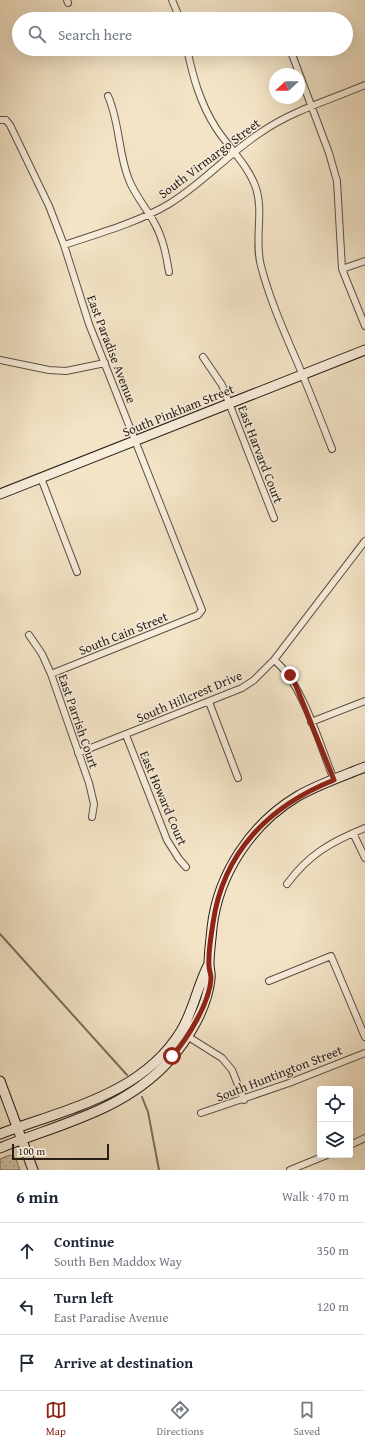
<!DOCTYPE html>
<html lang="en">
<head>
<meta charset="utf-8">
<style>
	body { margin:0; font-family:"Gentium Book Plus",serif; background:#f2f2f3; color:#1f2937 }
	.controls { position:absolute; right:12px; bottom:12px; display:grid; overflow:hidden; border-radius:4px; box-shadow:0 4px 16px #0002 }
	.controls button { width:36px; height:36px; display:grid; place-items:center; padding:0; border:0; border-bottom:1px solid #e0e1e3; background:#fff; color:#1f2937; font:20px sans-serif }
	.compass { position:absolute; left:269px; top:68px; width:36px; height:36px; border-radius:50%; background:#fff; box-shadow:0 4px 16px #0002; rotate:249deg }
	.scale { position:absolute; left:12px; bottom:10px; width:97px; box-sizing:border-box; padding-left:4px; border:2px solid #291e18; border-top:0; font-size:11px; line-height:14px; white-space:nowrap; color:#291e18; -webkit-text-stroke:3px #f7eddb; paint-order:stroke }
	.stop { position:absolute; width:12px; height:12px; margin:-9px; border:3px solid #8f2418; border-radius:50%; background:#fff }
	.stop.end { background:#8f2418; border-color:#fff; box-shadow:0 1px 4px #0008 }
	.list { margin:0; padding:0; list-style:none }
	h2 { display:flex; justify-content:space-between; align-items:center; height:52px; margin:0; padding:0 16px; font-size:17px }
	h2 small { font-size:13px; font-weight:400; color:#747a83 }
	.list li { display:grid; grid-template-columns:26px 1fr auto; gap:12px; align-items:center; box-sizing:border-box; height:56px; padding:0 16px; border-top:1px solid #e0e1e3 }
	.list b { display:block; font-size:15px; white-space:nowrap }
	.list p { margin:0; font-size:13px; white-space:nowrap; color:#747a83 }
	.list em { font-size:13px; font-style:normal; color:#747a83 }
	.icon { flex:none; width:22px; height:22px; fill:none; stroke:currentColor; stroke-width:2; stroke-linecap:round; stroke-linejoin:round }
	.map { position:relative; flex:none; width:365px; height:1170px; overflow:hidden }
	.search { position:absolute; background:#fff; box-shadow:0 4px 16px #0002; left:12px; right:12px; top:12px; height:44px; display:flex; align-items:center; gap:10px; box-sizing:border-box; padding:0 14px; border-radius:22px; color:#747a83; font-size:15px }
	.sheet { height:220px; background:#fff }
	nav { display:flex; justify-content:space-around; align-items:center; box-sizing:border-box; height:56px; border-top:1px solid #e0e1e3; background:#fff; font-size:11px; color:#747a83 }
	nav a { display:grid; justify-items:center; gap:2px }
	nav .on { color:#8f2418 }
	.map>svg:first-child { display:block }
	.grass { fill:url(#grass-dots); stroke:#7d7060 }
	.lines { fill:none; stroke-linecap:round; stroke-linejoin:round }
	.stream { stroke:#796d5e; stroke-width:2 }
	.street-casing { stroke:#5c5044; stroke-width:8 }
	.secondary-casing { stroke:#291e18; stroke-width:11 }
	.street { stroke:#f7eddb; stroke-width:6 }
	.secondary { stroke:#f7eddb; stroke-width:9 }
	.route { stroke:#8f2418; stroke-width:5 }
	.labels { text-anchor:middle; stroke-width:3; stroke-linejoin:round; paint-order:stroke }
	.street-label { font-size:13px; fill:#291e18; stroke:#f7eddb }
</style>
</head>
<body>
<div class="map">
<svg width="365" height="1170" viewBox="0 0 365 1170">
	<defs>
		<pattern id="grass-dots" width="8" height="8" patternUnits="userSpaceOnUse"><rect width="8" height="8" fill="#d1c2a9"/><path d="M2 2h.1M6 6h.1" fill="none" stroke="#b3a691" stroke-width="1.8" stroke-linecap="round"/></pattern>
	</defs>
	<rect width="100%" height="100%" fill="#f3e4c7"/>
	<filter id="stains"><feTurbulence type="fractalNoise" baseFrequency=".005" numOctaves="4"/><feColorMatrix values="0 0 0 0 .2 0 0 0 0 .09 0 0 0 0 .02 0 0 0 .5 -.17"/></filter>
	<radialGradient id="worn" r=".72"><stop offset=".6" stop-color="#630" stop-opacity="0"/><stop offset="1" stop-color="#630" stop-opacity=".3"/></radialGradient>
	<path class="grass" d="M10,1155l6,4 4,11h-20v-11z"/>
	<g class="lines">
		<path class="stream" d="M0,934l127,141
			M142,1097l6,15 11,58"/>
		<defs>
			<path id="street" d="M67,0l1,3
				M172,0l8,19
				M187,49c6,28 13,54 29,79 13,20 32,37 40,60 8,25 -2,53 5,78 8,31 21,61 34,91 13,30 25,61 37,92
				M290,49l39,104 8,28 5,88 23,57
				M108,96c12,27 10,57 21,84 6,15 17,28 25,42 9,16 12,32 15,50
				M0,120h6l4,5 39,81 15,39 25,79 113,286 -4,5 -147,59
				M64,245c33,-11 75,-23 105,-41 33,-20 59,-50 91,-71 31,-22 70,-33 105,-48
				M342,269l23,-8
				M203,357l19,28 52,133
				M0,360l49,10 17,1 39,-8
				M41,478l36,94
				M29,635l13,19 9,20 38,109 5,21 -2,13
				M274,660c28,22 46,85 60,120
				M209,702l29,76
				M311,722l54,-21
				M126,735l41,105 12,19 7,8
				M78,753l164,-65 12,-8 20,-20 91,-119
				M353,833l12,25
				M287,884c22,-30 44,-42 78,-56
				M269,981l62,-25 34,81
				M187,1036l35,22 10,12 12,30
				M201,1113l88,-30 76,-30
				M350,1145l15,-7
				M290,1170l37,-15"/>
			<path id="secondary" d="M0,494l365,-144
				M0,1081l33,89
				M0,1134c65,-25 142,-39 181,-103 13,-21 16,-45 28,-67
				M0,1148c59,-24 123,-37 168,-86 19,-21 39,-53 42,-83 1,-5 -1,-10 -1,-15 0,-11 2,-24 3,-36 6,-54 39,-104 86,-132 21,-12 45,-20 67,-29"/>
		</defs>
		<use href="#street" class="street-casing"/>
		<use href="#secondary" class="secondary-casing"/>
		<use href="#street" class="street"/>
		<use href="#secondary" class="secondary"/>
	</g>
	<g class="lines">
		<path class="route" d="M172,1056c16,-18 38,-54 39,-78 0,-4 -2,-8 -2,-12 -1,-14 2,-29 4,-43 10,-71 56,-117 121,-143l-38,-94 -6,-11"/>
	</g>
	<g class="labels">
		<g class="street-label">
			<text transform="translate(209 158) rotate(-37)" y="5">South Virmargo Street</text>
			<text transform="translate(112 349) rotate(69)" y="5">East Paradise Avenue</text>
			<text transform="translate(178 410) rotate(-22)" y="5">South Pinkham Street</text>
			<text transform="translate(261 454) rotate(69)" y="5">East Harvard Court</text>
			<text transform="translate(123 633) rotate(-22)" y="5">South Cain Street</text>
			<text transform="translate(189 696) rotate(-23)" y="5">South Hillcrest Drive</text>
			<text transform="translate(79 721) rotate(71)" y="5">East Parrish Court</text>
			<text transform="translate(164 798) rotate(67)" y="5">East Howard Court</text>
			<text transform="translate(279 1073) rotate(-21)" y="5">South Huntington Street</text>
		</g>
	</g>
	<rect width="100%" height="100%" filter="url(#stains)"/>
	<rect width="100%" height="100%" fill="url(#worn)"/>
</svg>
<div class="controls">
<button><svg class="icon" aria-label="locate" viewBox="0 0 24 24"><circle cx="12" cy="12" r="6"/><path d="M12 2v4M12 18v4M2 12h4M18 12h4"/></svg></button>
<button><svg class="icon" aria-label="layers" viewBox="0 0 24 24"><path d="M12 4l9 5-9 5-9-5zM3 14l9 5 9-5"/></svg></button>
</div>
<svg class="compass" viewBox="-18 -18 36 36"><path d="M0-13l5 13h-10z" fill="#e53935"/><path d="M0 13l5-13h-10z" fill="#747a83"/></svg>
<div class="scale">100 m</div>
<div class="stop" style="left:172px;top:1056px"></div>
<div class="stop end" style="left:290px;top:675px"></div>
<div class="search"><svg class="icon" aria-label="search" viewBox="0 0 24 24"><circle cx="10" cy="10" r="6"/><path d="M15 15l6 6"/></svg>Search here</div>
</div>
<section class="sheet">
<h2>6 min<small>Walk · 470 m</small></h2>
<ul class="list">
<li><svg class="icon" aria-label="ahead" viewBox="0 0 24 24"><path d="M12 20V5M6 11l6-6 6 6"/></svg><div><b>Continue</b><p>South Ben Maddox Way</p></div><em>350 m</em></li>
<li><svg class="icon" aria-label="left" viewBox="0 0 24 24"><path d="M17 20v-9H6M10 6l-5 5 5 5"/></svg><div><b>Turn left</b><p>East Paradise Avenue</p></div><em>120 m</em></li>
<li><svg class="icon" aria-label="arrive" viewBox="0 0 24 24"><path d="M6 21V4h12l-3 4 3 4H6"/></svg><div><b>Arrive at destination</b></div></li>
</ul>
</section>
<nav>
<a class="on"><svg class="icon" aria-label="map" viewBox="0 0 24 24"><path d="M3 6l6-2 6 2 6-2v14l-6 2-6-2-6 2zM9 4v14M15 6v14"/></svg>Map</a>
<a><svg class="icon" aria-label="directions" viewBox="0 0 24 24"><path d="M12 3l9 9-9 9-9-9zM9 14v-3h6M13 9l2 2-2 2"/></svg>Directions</a>
<a><svg class="icon" aria-label="saved" viewBox="0 0 24 24"><path d="M7 4h10v16l-5-4-5 4z"/></svg>Saved</a>
</nav>
</body>
</html>
